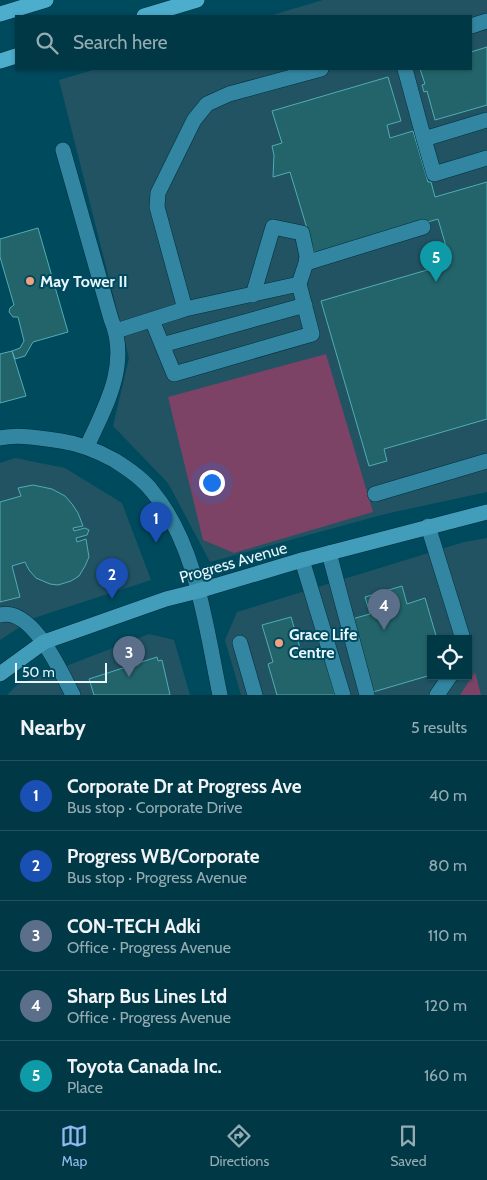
<!DOCTYPE html>
<html lang="en">
<head>
<meta charset="utf-8">
<style>
	body { margin:0; font-family:Cabin,sans-serif; background:#0a3f4d; color:#f1f3f6 }
	.controls { position:absolute; right:15px; bottom:15px; display:grid; overflow:hidden; border-radius:0px; box-shadow:0 1px 4px #0004 }
	.controls button { width:45px; height:45px; display:grid; place-items:center; padding:0; border:0; border-bottom:1px solid #22525f; background:#003846; color:#f1f3f6; font:25px sans-serif }
	.scale { position:absolute; left:15px; bottom:12px; width:92px; box-sizing:border-box; padding-left:5px; border:2px solid #e7f6fc; border-top:0; font-size:14px; line-height:18px; white-space:nowrap; color:#e7f6fc; -webkit-text-stroke:4px #004a5e; paint-order:stroke }
	.you { position:absolute; left:211px; top:482px; width:18px; height:18px; margin:-12px; border:4px solid #fff; border-radius:50%; background:#1a73e8; box-shadow:0 0 0 8px #1a73e833 }
	.badge { display:grid; place-items:center; width:32px; height:32px; border-radius:50%; background:#90b9f0; color:#fff; font-size:16px; font-weight:700 }
	.pin { position:absolute; translate:-50% -41px; filter:drop-shadow(0 1px 2px #0008) }
	.pin::after { content:''; position:absolute; top:26px; width:18px; height:15px; background:inherit; clip-path:polygon(0 0,100% 0,50% 100%) }
	.list { margin:0; padding:0; list-style:none }
	h2 { display:flex; justify-content:space-between; align-items:center; height:65px; margin:0; padding:0 20px; font-size:21px }
	h2 small { font-size:16px; font-weight:400; color:#95acb3 }
	.list li { display:grid; grid-template-columns:32px 1fr auto; gap:15px; align-items:center; box-sizing:border-box; height:70px; padding:0 20px; border-top:1px solid #22525f }
	.list b { display:block; font-size:19px; white-space:nowrap }
	.list p { margin:0; font-size:16px; white-space:nowrap; color:#95acb3 }
	.list em { font-size:16px; font-style:normal; color:#95acb3 }
	.icon { flex:none; width:28px; height:28px; fill:none; stroke:currentColor; stroke-width:2; stroke-linecap:round; stroke-linejoin:round }
	.map { position:relative; flex:none; width:487px; height:695px; overflow:hidden }
	.search { position:absolute; background:#003846; box-shadow:0 1px 4px #0004; left:15px; right:15px; top:15px; height:55px; display:flex; align-items:center; gap:12px; box-sizing:border-box; padding:0 18px; border-radius:0px; color:#95acb3; font-size:19px }
	.sheet { height:415px; background:#003846 }
	nav { display:flex; justify-content:space-around; align-items:center; box-sizing:border-box; height:70px; border-top:1px solid #22525f; background:#003846; font-size:14px; color:#95acb3 }
	nav a { display:grid; justify-items:center; gap:2px }
	nav .on { color:#90b9f0 }
	.map>svg:first-child { display:block }
	.built { fill:#215363; fill-rule:evenodd }
	.green { fill:#7c4366 }
	.building { fill:#22646a; stroke:#50adb6 }
	.lines { fill:none; stroke-linecap:round; stroke-linejoin:round }
	.minor-casing { stroke:#002e3c; stroke-width:16 }
	.major-casing { stroke:#002e3c; stroke-width:16 }
	.highway-casing { stroke:#002e3c; stroke-width:16 }
	.minor { stroke:#3386a1; stroke-width:15 }
	.major { stroke:#429dbb; stroke-width:15 }
	.highway { stroke:#4cadcd; stroke-width:15 }
	.poi-dot { fill:#f2a07e; stroke:#004a5e; stroke-width:2 }
	.labels { text-anchor:middle; stroke-width:4; stroke-linejoin:round; paint-order:stroke }
	.poi-label { font-size:16px; font-weight:bold; fill:#e7f6fc; stroke:#004a5e; text-anchor:start }
	.street-label { font-size:16px; fill:#e7f6fc; stroke:#004a5e }
</style>
</head>
<body>
<div class="map">
<svg width="487" height="695" viewBox="0 0 487 695">
	<rect width="100%" height="100%" fill="#004a5e"/>
	<path class="built" d="M323,0h164v492l-102,22 -175,48 -42,-79 -55,-57 16,-68 -70,-278 37,-11h375v-53h-202z
		M15,458l50,10 57,35 29,77 -117,38 -34,22v-177z
		M487,538v157h-246l-16,-55 12,-28 227,-70zM431,639h37v37h-37z
		M149,634l25,6 16,55h-183l10,-10z"/>
	<path class="green" d="M326,354l47,158 -139,41 -31,-13 -35,-143z
		M475,672l6,23h-21z"/>
	<path class="building" d="M487,47v58l-52,15 -8,-29 -3,1 -2,-7 3,-1 -5,-15h51v-17z
		M388,77l13,44 -14,4 3,13 23,-7 15,51h3l4,15 52,-15v237l-103,30 3,12 -18,5 -48,-165 130,-38 -13,-44 -123,36 -25,-83 -17,5 1,-22 -2,-9 10,-3 -10,-32z
		M38,228l30,104 -35,10 -8,14 -10,3 -3,-8 8,-3 4,-7 -6,-24h-5l-4,-5 1,-4 4,-3 -14,-48v-18z
		M12,351l14,45 -26,7v-49z
		M33,485l19,4 13,7 7,8 6,9 5,13 -10,2 1,3 11,-3 4,2 -2,5 -11,3 1,4 9,-3 3,18 -4,9 -6,10 -8,5 -13,4 -8,-1 -14,-6 -7,-8 -4,-8 -13,4 8,31 -20,5v-100l21,-6 -3,-8z
		M402,586l5,18 18,-6 12,41h-6v36l-58,17 -21,-73 18,-5 -5,-17z
		M291,617l11,38 20,-6 13,46h-58l-9,-31 5,-2 -11,-37z
		M157,657l1,4 4,-1 8,35h-76l-5,-16z"/>
	<g class="lines">
		<defs>
			<path id="minor" d="M471,26l16,-5
				M405,69l19,70
				M487,120l-63,19 10,35 53,-16
				M63,150l48,169c19,44 -5,87 -24,127
				M253,295l20,-68 29,6 5,23 -1,7
				M185,309l-28,-102 1,-14 36,-73 13,-16 22,-10 92,-25
				M152,320l22,54 138,-40 -13,-50
				M116,331l69,-22 114,-25 7,-21 117,-36
				M162,345l143,-40
				M0,438c19,-4 41,0 61,3 20,3 35,9 53,19 13,8 29,19 38,31 45,54 54,137 68,204
				M375,494l112,-33
				M428,526l35,113
				M329,553l38,142
				M302,560l41,135
				M0,615c32,-9 61,57 73,80
				M240,643l15,52
				M437,695l13,-19"/>
			<path id="major" d="M0,674l44,-32 122,-43 32,-8 104,-31 185,-48"/>
			<path id="highway" d="M0,14l46,-14
				M144,16l53,-16
				M0,61l16,-5"/>
		</defs>
		<use href="#minor" class="minor-casing"/>
		<use href="#major" class="major-casing"/>
		<use href="#highway" class="highway-casing"/>
		<use href="#minor" class="minor"/>
		<use href="#major" class="major"/>
		<use href="#highway" class="highway"/>
	</g>
	<g class="poi-dot">
		<circle cx="30" cy="281" r="5"/>
		<circle cx="279" cy="643" r="5"/>
	</g>
	<g class="labels">
		<g class="poi-label">
			<text x="40" y="287">May Tower II</text>
			<text x="289" y="640">Grace Life<tspan x="289" dy="18">Centre</tspan></text>
		</g>
		<g class="street-label">
			<text transform="translate(233 562) rotate(-16)" y="6">Progress Avenue</text>
		</g>
	</g>
</svg>
<div class="controls">
<button><svg class="icon" aria-label="locate" viewBox="0 0 24 24"><circle cx="12" cy="12" r="6"/><path d="M12 2v4M12 18v4M2 12h4M18 12h4"/></svg></button>
</div>
<div class="scale">50 m</div>
<div class="you"></div>
<div class="pin badge" style="left:156px;top:543px;background:#1a4fb4">1</div>
<div class="pin badge" style="left:112px;top:599px;background:#1a4fb4">2</div>
<div class="pin badge" style="left:129px;top:677px;background:#5c6f8a">3</div>
<div class="pin badge" style="left:384px;top:630px;background:#5c6f8a">4</div>
<div class="pin badge" style="left:436px;top:282px;background:#0f9aa8">5</div>
<div class="search"><svg class="icon" aria-label="search" viewBox="0 0 24 24"><circle cx="10" cy="10" r="6"/><path d="M15 15l6 6"/></svg>Search here</div>
</div>
<section class="sheet">
<h2>Nearby<small>5 results</small></h2>
<ul class="list">
<li><span class="badge" style="background:#1a4fb4">1</span><div><b>Corporate Dr at Progress Ave</b><p>Bus stop · Corporate Drive</p></div><em>40 m</em></li>
<li><span class="badge" style="background:#1a4fb4">2</span><div><b>Progress WB/Corporate</b><p>Bus stop · Progress Avenue</p></div><em>80 m</em></li>
<li><span class="badge" style="background:#5c6f8a">3</span><div><b>CON-TECH Adki</b><p>Office · Progress Avenue</p></div><em>110 m</em></li>
<li><span class="badge" style="background:#5c6f8a">4</span><div><b>Sharp Bus Lines Ltd</b><p>Office · Progress Avenue</p></div><em>120 m</em></li>
<li><span class="badge" style="background:#0f9aa8">5</span><div><b>Toyota Canada Inc.</b><p>Place</p></div><em>160 m</em></li>
</ul>
</section>
<nav>
<a class="on"><svg class="icon" aria-label="map" viewBox="0 0 24 24"><path d="M3 6l6-2 6 2 6-2v14l-6 2-6-2-6 2zM9 4v14M15 6v14"/></svg>Map</a>
<a><svg class="icon" aria-label="directions" viewBox="0 0 24 24"><path d="M12 3l9 9-9 9-9-9zM9 14v-3h6M13 9l2 2-2 2"/></svg>Directions</a>
<a><svg class="icon" aria-label="saved" viewBox="0 0 24 24"><path d="M7 4h10v16l-5-4-5 4z"/></svg>Saved</a>
</nav>
</body>
</html>
